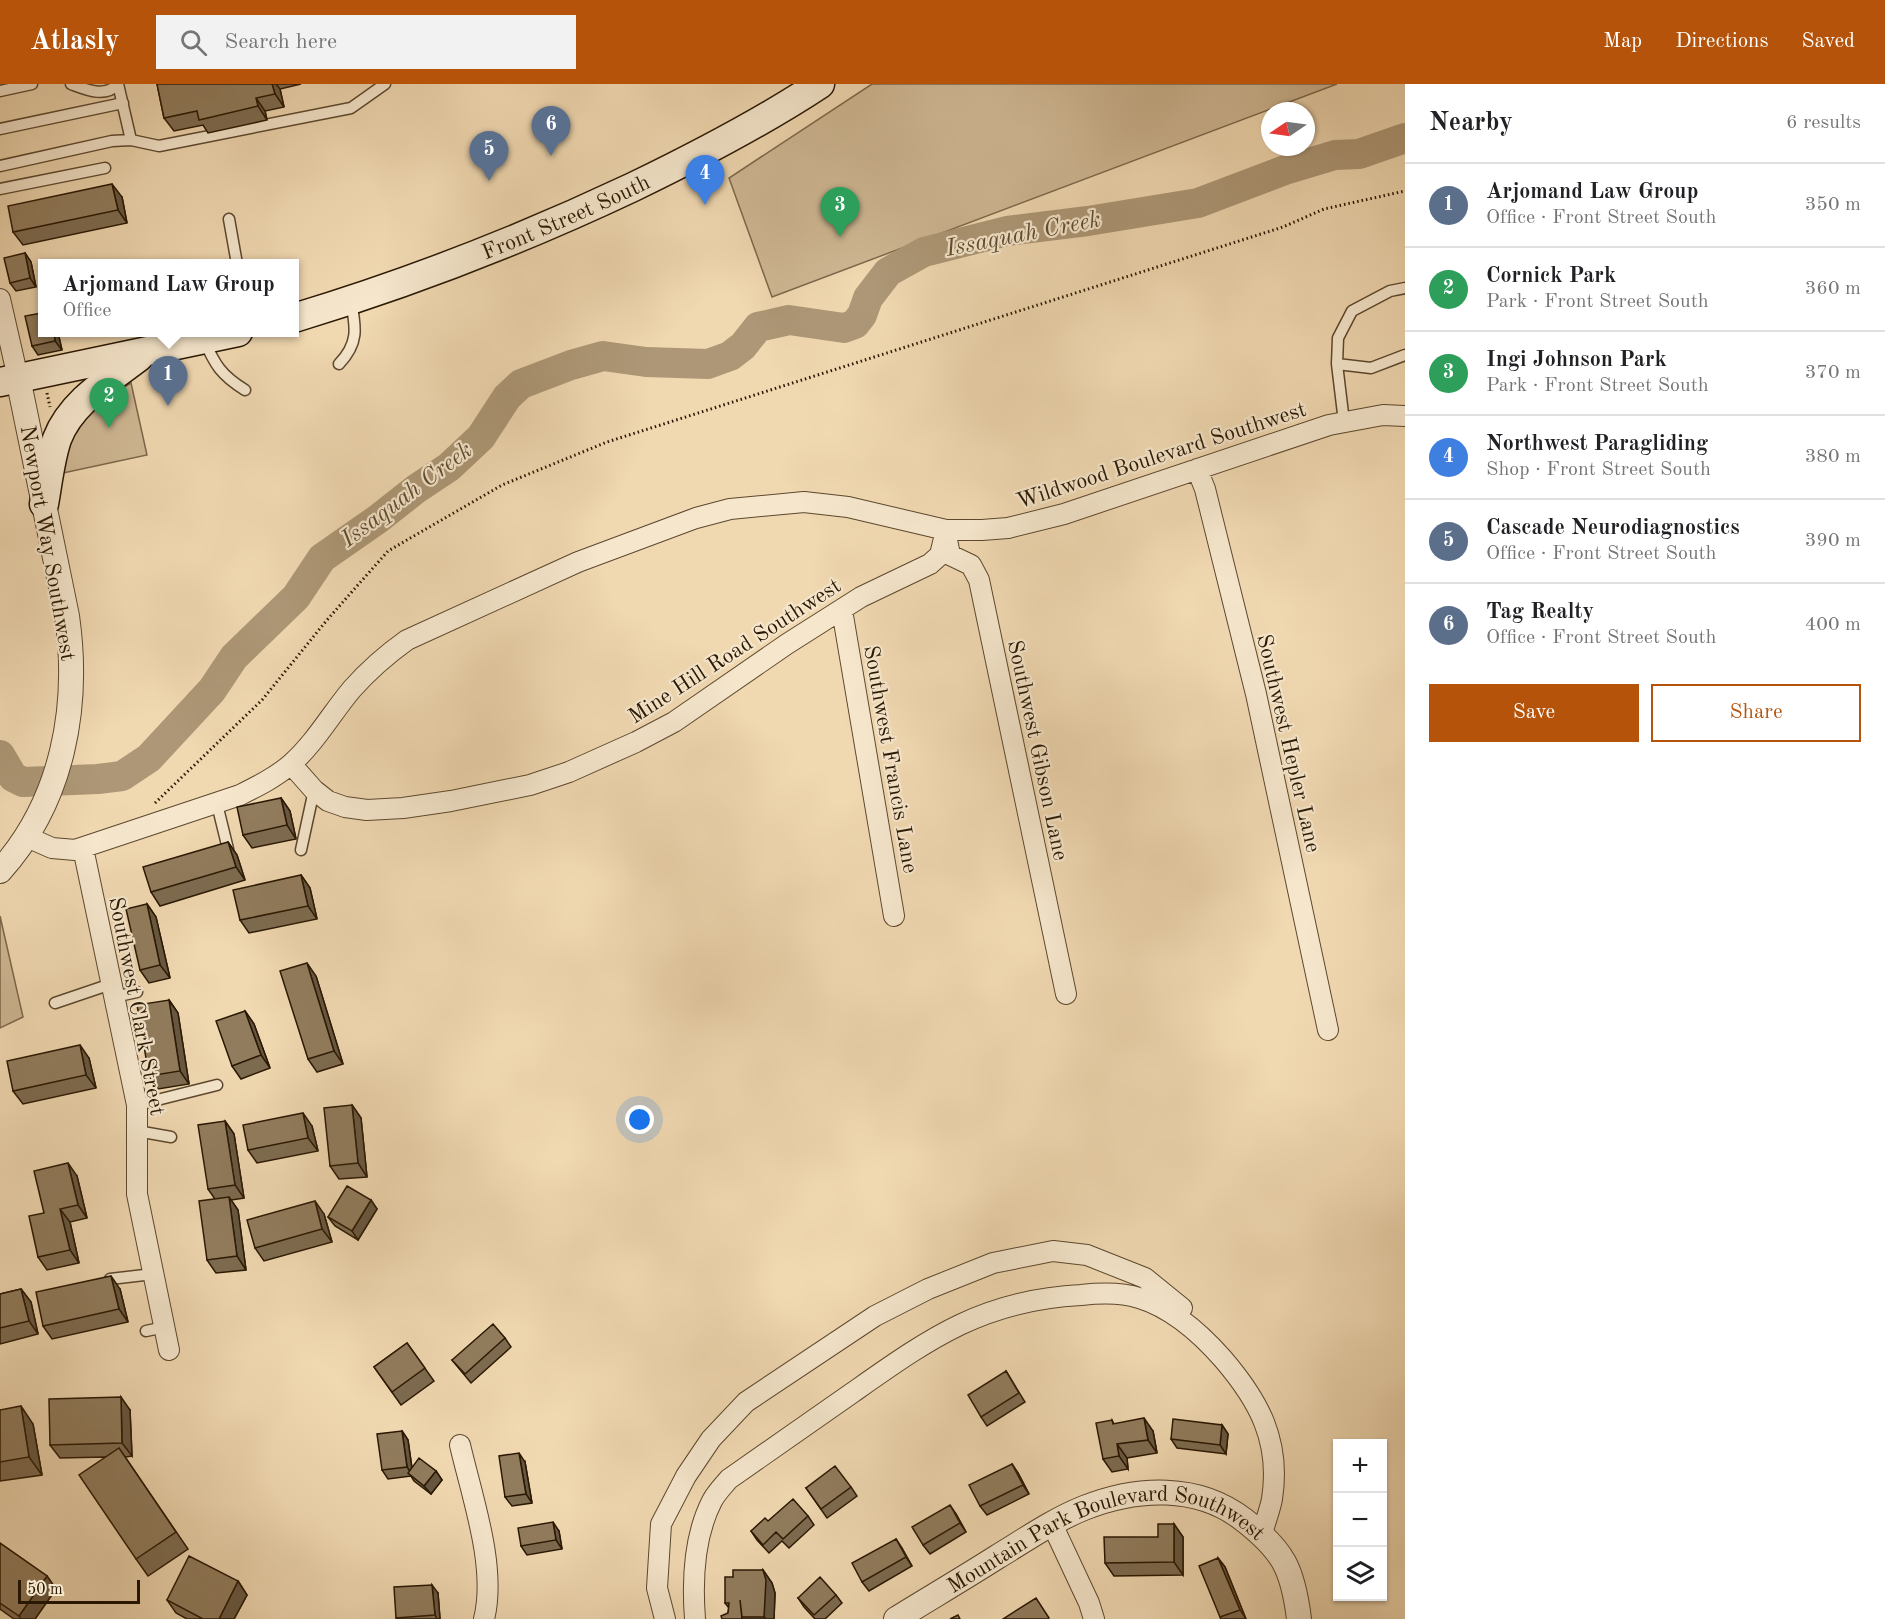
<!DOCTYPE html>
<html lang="en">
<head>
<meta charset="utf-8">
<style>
	body { margin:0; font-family:"Old Standard TT",serif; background:#f2f2f2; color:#202124 }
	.controls { position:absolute; right:18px; bottom:18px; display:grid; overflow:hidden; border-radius:0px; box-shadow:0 2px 4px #0004 }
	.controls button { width:54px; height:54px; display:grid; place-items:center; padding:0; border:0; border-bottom:2px solid #e0e0e0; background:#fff; color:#202124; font:30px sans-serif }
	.compass { position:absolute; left:1261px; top:18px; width:54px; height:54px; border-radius:50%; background:#fff; box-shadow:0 2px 4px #0004; rotate:257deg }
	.scale { position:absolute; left:18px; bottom:15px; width:122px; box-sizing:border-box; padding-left:6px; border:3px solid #2a1803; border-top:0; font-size:16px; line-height:21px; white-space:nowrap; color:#2a1803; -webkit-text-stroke:4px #f5e6cc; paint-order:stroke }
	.you { position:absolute; left:640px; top:1036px; width:21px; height:21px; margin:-15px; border:4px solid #fff; border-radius:50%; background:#1a73e8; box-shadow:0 0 0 9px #1a73e833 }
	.badge { display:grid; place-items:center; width:39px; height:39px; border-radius:50%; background:#b45309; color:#fff; font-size:20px; font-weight:700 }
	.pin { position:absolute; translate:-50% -50px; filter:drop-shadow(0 2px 3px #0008) }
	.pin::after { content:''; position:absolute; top:32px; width:21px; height:18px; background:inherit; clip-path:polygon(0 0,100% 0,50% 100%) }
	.popup { position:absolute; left:38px; top:175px; width:261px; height:78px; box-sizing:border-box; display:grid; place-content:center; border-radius:0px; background:#fff; filter:drop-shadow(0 2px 4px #0005); font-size:20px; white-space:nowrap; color:#757577 }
	.popup b { font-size:22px; color:#202124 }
	.popup::after { content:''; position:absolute; left:50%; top:100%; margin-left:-12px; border:12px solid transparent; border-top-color:#fff }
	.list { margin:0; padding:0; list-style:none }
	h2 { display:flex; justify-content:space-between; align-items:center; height:78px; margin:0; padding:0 24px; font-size:26px }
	h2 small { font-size:20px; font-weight:400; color:#757577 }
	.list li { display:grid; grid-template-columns:39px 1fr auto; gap:18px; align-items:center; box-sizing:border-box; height:84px; padding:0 24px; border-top:2px solid #e0e0e0 }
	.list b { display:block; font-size:22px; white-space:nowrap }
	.list p { margin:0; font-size:20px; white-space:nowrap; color:#757577 }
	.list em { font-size:20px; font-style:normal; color:#757577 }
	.actions { display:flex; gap:12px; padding:18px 24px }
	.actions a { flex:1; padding:14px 0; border:2px solid #b45309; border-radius:0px; text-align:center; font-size:21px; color:#b45309 }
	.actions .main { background:#b45309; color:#fff }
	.icon { flex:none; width:33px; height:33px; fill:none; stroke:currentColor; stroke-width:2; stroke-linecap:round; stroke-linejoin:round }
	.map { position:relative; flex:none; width:1405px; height:1535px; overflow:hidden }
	header { display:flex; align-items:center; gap:36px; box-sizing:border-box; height:84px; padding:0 30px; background:#b45309; color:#fff }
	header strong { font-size:28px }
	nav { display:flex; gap:33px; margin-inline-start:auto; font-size:21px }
	.search { width:420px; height:54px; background:#f2f2f2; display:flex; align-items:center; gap:15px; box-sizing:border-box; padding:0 21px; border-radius:0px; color:#757577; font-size:22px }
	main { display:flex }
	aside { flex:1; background:#fff }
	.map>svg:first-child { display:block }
	.green { fill:#ceb793; stroke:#7c684b; stroke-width:1.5 }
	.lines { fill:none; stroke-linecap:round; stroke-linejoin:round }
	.river { stroke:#ad9776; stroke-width:30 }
	.service-casing { stroke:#5c482e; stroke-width:13 }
	.minor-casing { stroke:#5c482e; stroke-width:22 }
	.tertiary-casing { stroke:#5c482e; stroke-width:26 }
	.secondary-casing { stroke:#2a1803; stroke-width:31 }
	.path { stroke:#2a1803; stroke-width:3; stroke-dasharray:1.5 3; stroke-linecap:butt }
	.service { stroke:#f5e6cc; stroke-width:10 }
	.minor { stroke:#f5e6cc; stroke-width:20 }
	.tertiary { stroke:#f5e6cc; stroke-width:24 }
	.secondary { stroke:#f5e6cc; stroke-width:28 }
	.wall { fill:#7d6b50; stroke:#2a1803; stroke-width:1.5 }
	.shaded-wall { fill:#665741; stroke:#2a1803; stroke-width:1.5 }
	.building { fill:#917c5d; stroke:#2a1803; stroke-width:1.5 }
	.labels { text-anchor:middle; stroke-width:4.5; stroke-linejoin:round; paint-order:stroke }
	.street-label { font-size:22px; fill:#2a1803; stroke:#f5e6cc }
	.water-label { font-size:24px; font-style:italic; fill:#5e4b31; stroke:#f5e6cc }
</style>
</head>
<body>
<header>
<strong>Atlasly</strong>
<div class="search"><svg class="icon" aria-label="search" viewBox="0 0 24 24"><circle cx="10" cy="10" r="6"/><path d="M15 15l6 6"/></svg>Search here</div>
<nav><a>Map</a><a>Directions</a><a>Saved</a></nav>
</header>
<main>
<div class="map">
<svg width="1405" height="1535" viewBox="0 0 1405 1535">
	<rect width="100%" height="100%" fill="#f0d8b1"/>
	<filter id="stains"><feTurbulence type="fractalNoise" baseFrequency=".00333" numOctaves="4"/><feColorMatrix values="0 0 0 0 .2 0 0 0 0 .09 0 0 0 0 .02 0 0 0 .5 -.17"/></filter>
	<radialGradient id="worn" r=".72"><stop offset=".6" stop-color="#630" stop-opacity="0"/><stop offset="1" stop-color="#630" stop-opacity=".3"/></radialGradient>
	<path class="green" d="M872,0h465l-565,213 -43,-119z
		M131,299l16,72 -84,18c3,-12 4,-26 10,-37 12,-25 35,-40 58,-53z
		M0,832l23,101 -23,11z"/>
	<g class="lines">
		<path class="river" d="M0,671l13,22 10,5 75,-3 24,-3 27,-18 63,-68 22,-33 62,-60 26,-39 56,-39 38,-30 33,-22 32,-30 26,-40 14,-13 50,-19 32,-9 43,6 62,2 22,-8 13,-10 15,-19 31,-7 55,8 11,-4 7,-9 6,-17 20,-26 36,-20 83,-21 81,-10 110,-18 87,-33 50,-15 24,-1 46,-16"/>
		<defs>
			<path id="service" d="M71,0c16,6 34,14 47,0
				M118,0l13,56
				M0,7l32,-7
				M0,45l123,-26
				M0,82l112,-25 19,-1 28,6 192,-38 34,-24
				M0,105l105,-21
				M229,135l8,45
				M204,256c11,25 17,35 41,50
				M339,280c20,-21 17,-36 12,-63
				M1337,280l34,4 34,-13
				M1344,338l-7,-58 1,-26 14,-27 38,-20 15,-3
				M217,720l11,45
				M301,766l13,-60
				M114,913l23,-5
				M55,919l56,-19
				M137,1021l80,-20
				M137,1047l34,6
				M110,1195l43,-5
				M146,1247l19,-4"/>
			<path id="minor" d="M0,215l18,79
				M1197,385l8,20 51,205 72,336
				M946,451l4,20 21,10 8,15 87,414
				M842,526l52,306
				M291,680l23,26 14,11 17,6 22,3 36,-2 48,-7 79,-16 39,-13 67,-30 38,-20 113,-78 74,-47 69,-33 10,-9 6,-25
				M27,753l25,11 23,2 165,-55c18,-9 36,-18 51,-31 24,-21 40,-50 61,-75 16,-18 34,-34 55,-49l171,-78 118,-44 34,-9 74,-7 44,5 98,23h36l26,-2 56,-14 265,-89 54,-10 22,1
				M83,764l54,257v89l32,156
				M460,1361c12,52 37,122 24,174
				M1052,1440l37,79 5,16
				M665,1535l-8,-31 4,-64 25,-48 25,-37 35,-37 129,-86 53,-27 65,-26 60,-12 34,4 58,23 37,30
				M695,1535c-3,-39 -1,-83 17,-118 4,-8 11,-15 17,-22 41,-29 82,-57 123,-86 77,-54 130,-93 229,-98 19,-2 40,-3 58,3 33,10 62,36 84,61 36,42 58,82 49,140 -2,11 -7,23 -10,35"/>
			<g id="tertiary">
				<path d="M0,787c63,-70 80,-164 67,-255l-49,-238"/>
				<path id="s1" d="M896,1535c34,-21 68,-41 101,-62 28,-17 57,-37 87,-49 53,-21 114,-24 160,12 40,31 49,50 55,99"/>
			</g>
			<g id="secondary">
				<path id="s2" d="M294,234c116,-35 229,-79 339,-131 64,-31 128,-64 187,-103"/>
				<path d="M0,298l238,-50"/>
				<path d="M44,420c4,-22 6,-44 13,-65 14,-37 52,-59 82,-82"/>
			</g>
		</defs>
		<use href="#service" class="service-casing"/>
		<use href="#minor" class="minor-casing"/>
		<use href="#tertiary" class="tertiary-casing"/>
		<use href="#secondary" class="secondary-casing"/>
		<path class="path" d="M47,309l3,14
			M155,719l107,-103 65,-80 61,-69 114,-66 105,-43 676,-215 41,-18 81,-18"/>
		<use href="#service" class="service"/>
		<use href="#minor" class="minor"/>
		<use href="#tertiary" class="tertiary"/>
		<use href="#secondary" class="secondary"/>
	</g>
	<path class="wall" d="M157,0h144l-21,5 4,18 -19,4 2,9 -59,13 -5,-8 -29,6 -10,-13z
		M122,113l5,26 -104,22 -10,-13z
		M25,169l6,9 5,25 -20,4 -6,-8z
		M58,249l4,17 -24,5 -6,-9z
		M281,714l9,13 6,28 -44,9 -9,-13z
		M228,758l9,13 8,25 -85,26 -9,-14z
		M301,791l9,13 7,31 -68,14 -9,-13z
		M147,820l9,13 14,61 -21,5 -9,-13z
		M316,892l27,88 -26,8 -9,-13z
		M169,916l9,13 11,71 -31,5 -9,-13z
		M245,927l9,13 16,44 -29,11 -9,-13z
		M89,974l7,30 -73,16 -10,-13z
		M352,1021l9,13 6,59 -28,2 -9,-13z
		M225,1037l9,13 10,64 -13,2 7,10 8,60 -30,3 -9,-13 8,-61 -7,-10z
		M312,1042l6,25 -61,12 -9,-13z
		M77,1092l10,42 -17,4 9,41 -32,7 -9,-13 6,-44z
		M371,1116l6,9 -19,31 -23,-14 -7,-9z
		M324,1130l8,28 -68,19 -9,-13z
		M21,1205l10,13 7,32 -38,10v-50z
		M120,1205l8,33 -76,17 -9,-13z
		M505,1254l6,9 -40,36 -19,-23z
		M407,1259l27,38 -33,24 -27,-38z
		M1006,1287l19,31 -38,24 -6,-9z
		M0,1326l33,14 9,51 -42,6z
		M130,1326l2,46 -7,1 63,92 -40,27 -12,-17 -31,-102 -45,1 -10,-13z
		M1112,1336l2,4 39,7 4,22 -30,5 1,11 -16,3 -9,-13z
		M1222,1341l6,9 -2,20 -49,-6 -6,-9z
		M402,1347l6,9 4,28 24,3 6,9 -11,14 -17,-13 -3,-5 -23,3 -6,-9z
		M525,1378l7,41 -20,3 -7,-9z
		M1012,1380l6,9 11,21 -42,21 -7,-9z
		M851,1403l6,9 -30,22 -21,-30z
		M956,1430l10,18 -36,22 -7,-9z
		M808,1432l6,9 -25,23 -7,-7 -13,12 -12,-13 -6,-9 17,-10z
		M1174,1440l9,13v38l-69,1 -9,-13 53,-26z
		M559,1447l3,18 -35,6 -6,-9z
		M896,1455l16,27 -43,25 -7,-9z
		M0,1459l47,33 9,13 -21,30h-21l-14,-10z
		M1218,1474l7,9 21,52h-25l-1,-2z
		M763,1486l9,13 3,10 -1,26h-52l6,-6 1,-5 -4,-5 8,-26z
		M238,1497l9,14 -13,24h-47l-11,-6 -9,-13z
		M438,1509l2,26h-43l-1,-1z
		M836,1511l6,8 -17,16h-10l-11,-12 -6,-9z"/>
	<path class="shaded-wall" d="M272,0h4l4,5 4,18 -9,-13z
		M256,14l9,13 2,9 -9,-14z
		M112,100l10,13 5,26 -9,-13z
		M25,169l6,9 5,25 -6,-9z
		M54,249h4l4,17 -7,-9z
		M281,714l9,13 6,28 -9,-14z
		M228,758l9,13 8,25 -9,-13z
		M301,791l9,13 7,31 -9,-13z
		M147,820l9,13 14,61 -10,-13z
		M307,879l9,13 27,88 -9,-13z
		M169,916l9,13 11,71 -9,-13z
		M245,927l9,13 16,44 -9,-13z
		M80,961l9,13 7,30 -10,-13z
		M352,1021l9,13 6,59 -9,-14z
		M303,1029l9,13 6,25 -10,-13z
		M225,1037l9,13 10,64 -9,-13z
		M68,1079l9,13 10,42 -9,-13z
		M229,1113l9,13 8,60 -9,-14z
		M371,1116l6,9 -19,31 -6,-9z
		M315,1117l9,13 8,28 -10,-13z
		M60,1125l10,13 9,41 -9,-13z
		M111,1192l9,13 8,33 -9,-13z
		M21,1205l10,13 7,32 -9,-13z
		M121,1313l9,13 2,46 -10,-13z
		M21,1322l12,18 9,51 -13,-18z
		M1144,1334l9,13 4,22 -9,-13z
		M1222,1341l6,9 -2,20 -6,-9z
		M402,1347l6,9 5,36 -6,-9z
		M1117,1360l10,14 1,11 -9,-13z
		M519,1369l6,9 7,41 -6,-9z
		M1012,1380l6,9 11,21 -6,-9z
		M436,1387l6,9 -11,14 -7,-8z
		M950,1421l6,9 10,18 -6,-9z
		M553,1438l6,9 3,18 -6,-9z
		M1174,1440l9,13v38l-9,-13z
		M896,1455l6,9 10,18 -6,-9z
		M1218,1474l7,9 21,52 -6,-9z
		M763,1486l9,13 3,10 -1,26h-8l-2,-2z
		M47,1492l9,13 -21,30h-14l-2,-3z
		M238,1497l9,14 -13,24h-15z
		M432,1501l6,8 2,26h-3l-2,-4z"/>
	<path class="building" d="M157,0h115l3,10 -19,4 2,8 -59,14 -2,-9 -33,7z
		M112,100l6,26 -105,22 -5,-26z
		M25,169l5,25 -20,5 -6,-25z
		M42,229v20h12l1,8 -23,5 -7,-30z
		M281,714l6,27 -44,10 -6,-28z
		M228,758l8,25 -85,25 -8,-25z
		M301,791l7,31 -68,14 -7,-30z
		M147,820l13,61 -20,5 -14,-61z
		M307,879l27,88 -26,8 -28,-88z
		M169,916l11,71 -31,5 -12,-71z
		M245,927l16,44 -29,11 -16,-45z
		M80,961l6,30 -73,16 -6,-30z
		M352,1021l6,58 -28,3 -6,-58z
		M303,1029l5,25 -60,12 -5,-25z
		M225,1037l10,64 -27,4 -10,-64z
		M68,1079l10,42 -18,4 10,41 -32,7 -9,-41 15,-3 -10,-42z
		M347,1102l24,14 -19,31 -24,-14z
		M229,1113l8,59 -30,4 -8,-59z
		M315,1117l7,28 -67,19 -8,-28z
		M111,1192l8,33 -76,17 -7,-34z
		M21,1205l8,32 -29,7v-34z
		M493,1240l12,14 -40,36 -13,-14z
		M407,1259l18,25 -33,24 -18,-25z
		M1006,1287l13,22 -38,24 -13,-22z
		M121,1313l1,46 -72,2 -1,-46z
		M21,1322l8,51 -29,5v-52z
		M1144,1334l4,22 -31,4 2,12 -16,3 -7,-36 16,-3 1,4z
		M1173,1335l49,6 -2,20 -49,-6z
		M402,1347l5,36 -25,3 -5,-36z
		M119,1364l57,84 -40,27 -57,-84z
		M519,1369l7,41 -21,3 -6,-41z
		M419,1374l17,13 -12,15 -16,-13z
		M1012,1380l11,21 -43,21 -11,-21z
		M835,1382l16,21 -30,22 -15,-21z
		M793,1415l15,17 -25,23 -7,-7 -13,13 -12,-14 14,-13 3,3z
		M950,1421l10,18 -37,22 -11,-18z
		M553,1438l3,18 -35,6 -3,-18z
		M1158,1440h16v38l-69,1 -1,-26h54z
		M896,1455l10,18 -44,25 -10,-19z
		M0,1459l47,33 -28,40 -19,-13z
		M189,1472l49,25 -19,38h-16l-36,-19z
		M1218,1474l22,52 -20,7 -21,-51z
		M733,1486h30l3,10 -2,37h-22l-2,-17 2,19h-20l-1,-3 7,-3 1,-10h-4v-26h8z
		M820,1493l16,18 -22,20 -16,-17z
		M432,1501l3,30 -39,3 -2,-31z
		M1036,1514l13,20 -1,1h-45z
		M958,1531l2,4h-10z"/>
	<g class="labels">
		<g class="street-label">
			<text dy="8" stroke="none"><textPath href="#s2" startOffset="290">Front Street South</textPath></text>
			<text transform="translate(1161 370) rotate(-18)" y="8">Wildwood Boulevard Southwest</text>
			<text transform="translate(49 459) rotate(80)" y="8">Newport Way Southwest</text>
			<text transform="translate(734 566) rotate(-33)" y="8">Mine Hill Road Southwest</text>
			<text transform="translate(1290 659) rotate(77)" y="8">Southwest Hepler Lane</text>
			<text transform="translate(1039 666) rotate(78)" y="8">Southwest Gibson Lane</text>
			<text transform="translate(892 675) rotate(80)" y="8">Southwest Francis Lane</text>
			<text transform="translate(138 922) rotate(79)" y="8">Southwest Clark Street</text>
			<text dy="8" stroke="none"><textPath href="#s1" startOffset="236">Mountain Park Boulevard Southwest</textPath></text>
		</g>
		<g class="water-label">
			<text transform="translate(1023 149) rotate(-11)" y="8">Issaquah Creek</text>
			<text transform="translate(406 410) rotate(-37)" y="8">Issaquah Creek</text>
		</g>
	</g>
	<rect width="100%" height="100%" filter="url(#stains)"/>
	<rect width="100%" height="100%" fill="url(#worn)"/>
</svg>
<div class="controls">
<button>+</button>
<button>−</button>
<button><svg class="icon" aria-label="layers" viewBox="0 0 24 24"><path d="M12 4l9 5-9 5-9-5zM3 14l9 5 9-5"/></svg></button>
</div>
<svg class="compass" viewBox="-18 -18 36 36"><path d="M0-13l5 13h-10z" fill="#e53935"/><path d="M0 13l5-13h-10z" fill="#757577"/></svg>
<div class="scale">50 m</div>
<div class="you"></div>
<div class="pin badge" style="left:168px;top:322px;background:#5c6f8a">1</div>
<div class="popup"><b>Arjomand Law Group</b>Office</div>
<div class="pin badge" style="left:109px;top:344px;background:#2e9e5b">2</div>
<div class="pin badge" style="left:840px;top:153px;background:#2e9e5b">3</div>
<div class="pin badge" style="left:705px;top:121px;background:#3f7fe0">4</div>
<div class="pin badge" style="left:489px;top:97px;background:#5c6f8a">5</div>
<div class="pin badge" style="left:551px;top:72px;background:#5c6f8a">6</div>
</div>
<aside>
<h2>Nearby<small>6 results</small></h2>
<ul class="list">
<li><span class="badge" style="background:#5c6f8a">1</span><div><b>Arjomand Law Group</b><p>Office · Front Street South</p></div><em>350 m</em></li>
<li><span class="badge" style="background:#2e9e5b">2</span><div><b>Cornick Park</b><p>Park · Front Street South</p></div><em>360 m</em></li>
<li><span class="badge" style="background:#2e9e5b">3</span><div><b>Ingi Johnson Park</b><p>Park · Front Street South</p></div><em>370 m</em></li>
<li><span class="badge" style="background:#3f7fe0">4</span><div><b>Northwest Paragliding</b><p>Shop · Front Street South</p></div><em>380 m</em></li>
<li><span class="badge" style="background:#5c6f8a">5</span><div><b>Cascade Neurodiagnostics</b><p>Office · Front Street South</p></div><em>390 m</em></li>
<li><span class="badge" style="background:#5c6f8a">6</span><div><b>Tag Realty</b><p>Office · Front Street South</p></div><em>400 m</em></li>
</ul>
<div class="actions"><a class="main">Save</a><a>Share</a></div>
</aside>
</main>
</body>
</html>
